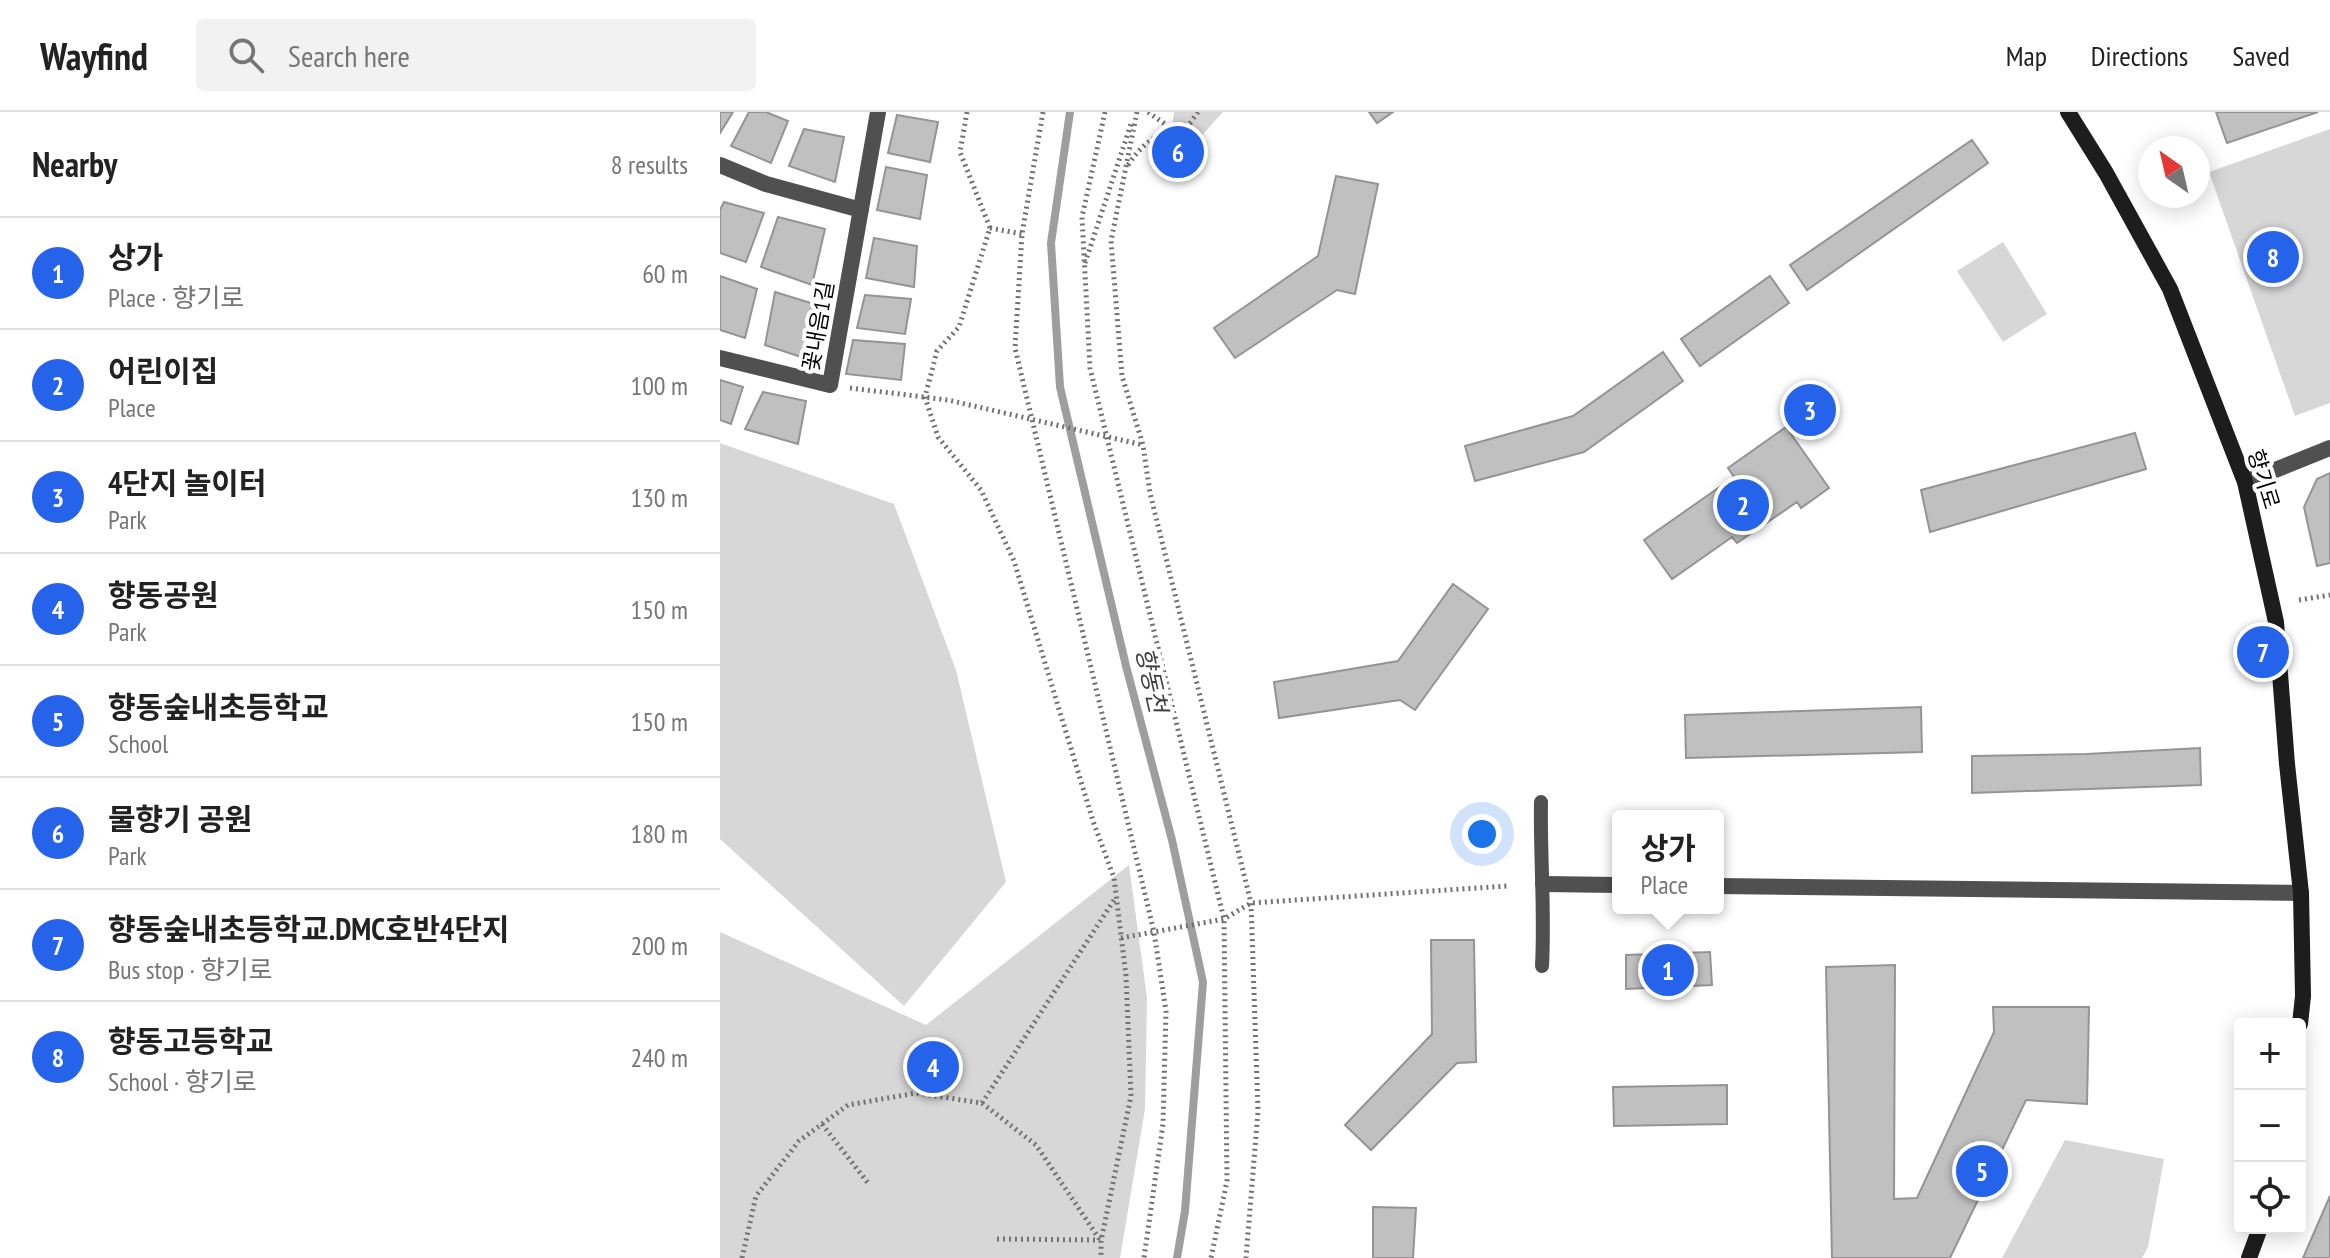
<!DOCTYPE html>
<html lang="en">
<head>
<meta charset="utf-8">
<style>
	body { margin:0; font-family:"PT Sans Narrow","Noto Sans KR",sans-serif; background:#f2f2f2; color:#222 }
	.controls { position:absolute; right:24px; bottom:24px; display:grid; overflow:hidden; border-radius:8px; box-shadow:0 4px 20px #0003 }
	.controls button { width:72px; height:72px; display:grid; place-items:center; padding:0; border:0; border-bottom:2px solid #e0e0e0; background:#fff; color:#222; font:40px sans-serif }
	.compass { position:absolute; left:1418px; top:24px; width:72px; height:72px; border-radius:50%; background:#fff; box-shadow:0 4px 20px #0003; rotate:326deg }
	.you { position:absolute; left:762px; top:722px; width:28px; height:28px; margin:-20px; border:6px solid #fff; border-radius:50%; background:#1a73e8; box-shadow:0 0 0 12px #1a73e833 }
	.badge { display:grid; place-items:center; width:52px; height:52px; border-radius:50%; background:#2563eb; color:#fff; font-size:26px; font-weight:700 }
	.pin { position:absolute; translate:-50% -50%; border:4px solid #fff; box-shadow:0 2px 8px #0006 }
	.popup { position:absolute; left:892px; top:698px; width:112px; height:104px; box-sizing:border-box; display:grid; place-content:center; border-radius:8px; background:#fff; filter:drop-shadow(0 2px 6px #0005); font-size:26px; white-space:nowrap; color:#767676 }
	.popup b { font-size:30px; color:#222 }
	.popup::after { content:''; position:absolute; left:50%; top:100%; margin-left:-16px; border:16px solid transparent; border-top-color:#fff }
	.list { margin:0; padding:0; list-style:none }
	h2 { display:flex; justify-content:space-between; align-items:center; height:104px; margin:0; padding:0 32px; font-size:34px }
	h2 small { font-size:26px; font-weight:400; color:#767676 }
	.list li { display:grid; grid-template-columns:52px 1fr auto; gap:24px; align-items:center; box-sizing:border-box; height:112px; padding:0 32px; border-top:2px solid #e0e0e0 }
	.list b { display:block; font-size:30px; white-space:nowrap }
	.list p { margin:0; font-size:26px; white-space:nowrap; color:#767676 }
	.list em { font-size:26px; font-style:normal; color:#767676 }
	.icon { flex:none; width:44px; height:44px; fill:none; stroke:currentColor; stroke-width:2; stroke-linecap:round; stroke-linejoin:round }
	.map { position:relative; flex:none; width:1610px; height:1146px; overflow:hidden }
	header { display:flex; align-items:center; gap:48px; box-sizing:border-box; height:112px; padding:0 40px; background:#fff; border-bottom:2px solid #e0e0e0 }
	header strong { font-size:38px }
	nav { display:flex; gap:44px; margin-inline-start:auto; font-size:28px }
	.search { width:560px; height:72px; background:#f2f2f2; display:flex; align-items:center; gap:20px; box-sizing:border-box; padding:0 28px; border-radius:8px; color:#767676; font-size:30px }
	main { display:flex }
	aside { flex:1; background:#fff }
	.map>svg:first-child { display:block }
	.green { fill:#d7d7d7 }
	.lines { fill:none; stroke-linecap:round; stroke-linejoin:round }
	.stream { stroke:#9e9e9e; stroke-width:8 }
	.building { fill:#c0c0c0; stroke:#949494; stroke-width:2 }
	.path { stroke:#727272; stroke-width:5; stroke-dasharray:2 4; stroke-linecap:butt }
	.lane { stroke:#505050; stroke-width:14 }
	.street { stroke:#505050; stroke-width:16 }
	.secondary { stroke:#1d1d1d; stroke-width:16 }
	.labels { text-anchor:middle; stroke-width:8; stroke-linejoin:round; paint-order:stroke }
	.street-label { font-size:22px; fill:#000; stroke:#fff }
	.water-label { font-size:24px; font-style:italic; fill:#3f3f3f; stroke:#fff }
</style>
</head>
<body>
<header>
<strong>Wayfind</strong>
<div class="search"><svg class="icon" aria-label="search" viewBox="0 0 24 24"><circle cx="10" cy="10" r="6"/><path d="M15 15l6 6"/></svg>Search here</div>
<nav><a>Map</a><a>Directions</a><a>Saved</a></nav>
</header>
<main>
<aside>
<h2>Nearby<small>8 results</small></h2>
<ul class="list">
<li><span class="badge">1</span><div><b>상가</b><p>Place · 향기로</p></div><em>60 m</em></li>
<li><span class="badge">2</span><div><b>어린이집</b><p>Place</p></div><em>100 m</em></li>
<li><span class="badge">3</span><div><b>4단지 놀이터</b><p>Park</p></div><em>130 m</em></li>
<li><span class="badge">4</span><div><b>향동공원</b><p>Park</p></div><em>150 m</em></li>
<li><span class="badge">5</span><div><b>향동숲내초등학교</b><p>School</p></div><em>150 m</em></li>
<li><span class="badge">6</span><div><b>물향기 공원</b><p>Park</p></div><em>180 m</em></li>
<li><span class="badge">7</span><div><b>향동숲내초등학교.DMC호반4단지</b><p>Bus stop · 향기로</p></div><em>200 m</em></li>
<li><span class="badge">8</span><div><b>향동고등학교</b><p>School · 향기로</p></div><em>240 m</em></li>
</ul>
</aside>
<div class="map">
<svg width="1610" height="1146" viewBox="0 0 1610 1146">
	<rect width="100%" height="100%" fill="#fff"/>
	<path class="green" d="M454,0h49l-57,63z
		M1610,17v274l-35,13 -86,-244z
		M1283,130l44,72 -44,28 -46,-71z
		M0,331l174,61 62,166 50,212 -102,124 -184,-167z
		M409,753l18,133 -2,111 -25,149h-400v-326l206,93z
		M1345,1028l99,19 -16,88 -6,11h-140z"/>
	<g class="lines">
		<path class="stream" d="M350,0l-19,131 9,144 66,279 46,174 31,142 -18,229 -8,47"/>
	</g>
	<path class="building" d="M0,0h13l-13,21z
		M29,0h17l22,9 -17,42 -40,-17z
		M649,0h24l-16,11z
		M1496,0h102l-91,31z
		M177,3l41,7 -8,40 -42,-9z
		M84,17l40,8 -9,45 -46,-16z
		M1252,28l16,23 -181,127 -17,-25z
		M166,55l41,8 -7,44 -43,-9z
		M616,64l42,8 -23,110 -18,-4 -102,68 -21,-30 104,-72z
		M4,90l40,11 -18,49 -26,-9v-43z
		M58,105l47,12 -13,56 -51,-18z
		M154,126l43,8 -3,41 -48,-9z
		M0,164l37,13 -12,49 -25,-8z
		M1050,164l19,27 -89,63 -19,-27z
		M55,180l39,12 -10,54 -39,-13z
		M145,183l46,4 -6,35 -48,-6z
		M133,228l52,4 -4,36 -55,-6z
		M943,240l20,29 -99,71 -109,29 -10,-35 108,-30z
		M0,268l23,7 -12,37 -11,-4z
		M43,280l43,9 -8,43 -53,-15z
		M1066,315l43,61 -28,20 -4,-6 -60,41 -5,-6 -60,42 -28,-39 90,-63 -6,-9z
		M1415,321l11,36 -216,63 -9,-42z
		M1610,361v90l-13,3 -13,-59 13,-28z
		M733,472l35,25 -73,101 -15,-10 -121,18 -5,-36 124,-21z
		M1201,595l1,45 -236,6 -1,-43z
		M1480,636l1,37 -229,8v-37l114,-2z
		M711,828h43l2,122 -19,1 -86,87 -26,-25 87,-91z
		M990,840l2,33 -86,4v-34z
		M1175,853l-1,234 23,-1 77,-166 -1,-25h96l-2,97 -61,-4 -76,158h-118l-6,-291z
		M1007,973v39l-113,2 -1,-39z
		M1610,1084v62h-27z
		M653,1095l43,1 -3,50h-40z"/>
	<g class="lines">
		<path class="path" d="M247,0l-7,40 30,76 -31,99 -22,24 -12,46 13,40 43,53 33,71 79,260 21,57 12,98 5,120 -30,145v17
			M323,0l-21,122 -7,114 139,584 12,79 -3,113 -19,134
			M385,0l-23,105 8,151 134,551 3,262 -16,77
			M417,0l-26,129 11,135 21,69 7,48 101,410 7,208 -12,147
			M428,0l24,17 18,-6 8,-11
			M408,53c12,-18 24,-28 44,-36
			M270,116l32,6
			M365,151l46,-139
			M130,276l98,12 195,45
			M1579,488l31,-5
			M401,826l103,-19 27,-16 256,-17
			M262,991l134,-206
			M102,1012l46,59
			M277,1127l103,1
			M22,1146l14,-62 43,-55 49,-36 68,-12 66,10 54,42 64,95"/>
		<path class="lane" d="M821,690c-1,55 4,109 1,164"/>
		<path class="street" d="M0,53l46,19 95,26
			M0,246l110,27 48,-273
			M1525,370l85,-34
			M823,772l75,1
			M998,774l583,7"/>
		<path class="secondary" d="M1348,0l38,61 64,116 75,193 31,140 11,142 14,129 2,103 -3,28
			M1529,1146l11,-30"/>
	</g>
	<g class="labels">
		<g class="street-label">
			<text transform="translate(98 214) rotate(-80)" y="8">꽃내음1길</text>
			<text transform="translate(1544 367) rotate(73)" y="8">향기로</text>
		</g>
		<g class="water-label">
			<text transform="translate(431 568) rotate(77)" y="8">향동천</text>
		</g>
	</g>
</svg>
<div class="controls">
<button>+</button>
<button>−</button>
<button><svg class="icon" aria-label="locate" viewBox="0 0 24 24"><circle cx="12" cy="12" r="6"/><path d="M12 2v4M12 18v4M2 12h4M18 12h4"/></svg></button>
</div>
<svg class="compass" viewBox="-18 -18 36 36"><path d="M0-13l5 13h-10z" fill="#e53935"/><path d="M0 13l5-13h-10z" fill="#767676"/></svg>
<div class="you"></div>
<div class="pin badge" style="left:948px;top:858px">1</div>
<div class="popup"><b>상가</b>Place</div>
<div class="pin badge" style="left:1023px;top:393px">2</div>
<div class="pin badge" style="left:1090px;top:298px">3</div>
<div class="pin badge" style="left:213px;top:955px">4</div>
<div class="pin badge" style="left:1262px;top:1059px">5</div>
<div class="pin badge" style="left:458px;top:40px">6</div>
<div class="pin badge" style="left:1543px;top:540px">7</div>
<div class="pin badge" style="left:1553px;top:145px">8</div>
</div>
</main>
</body>
</html>
